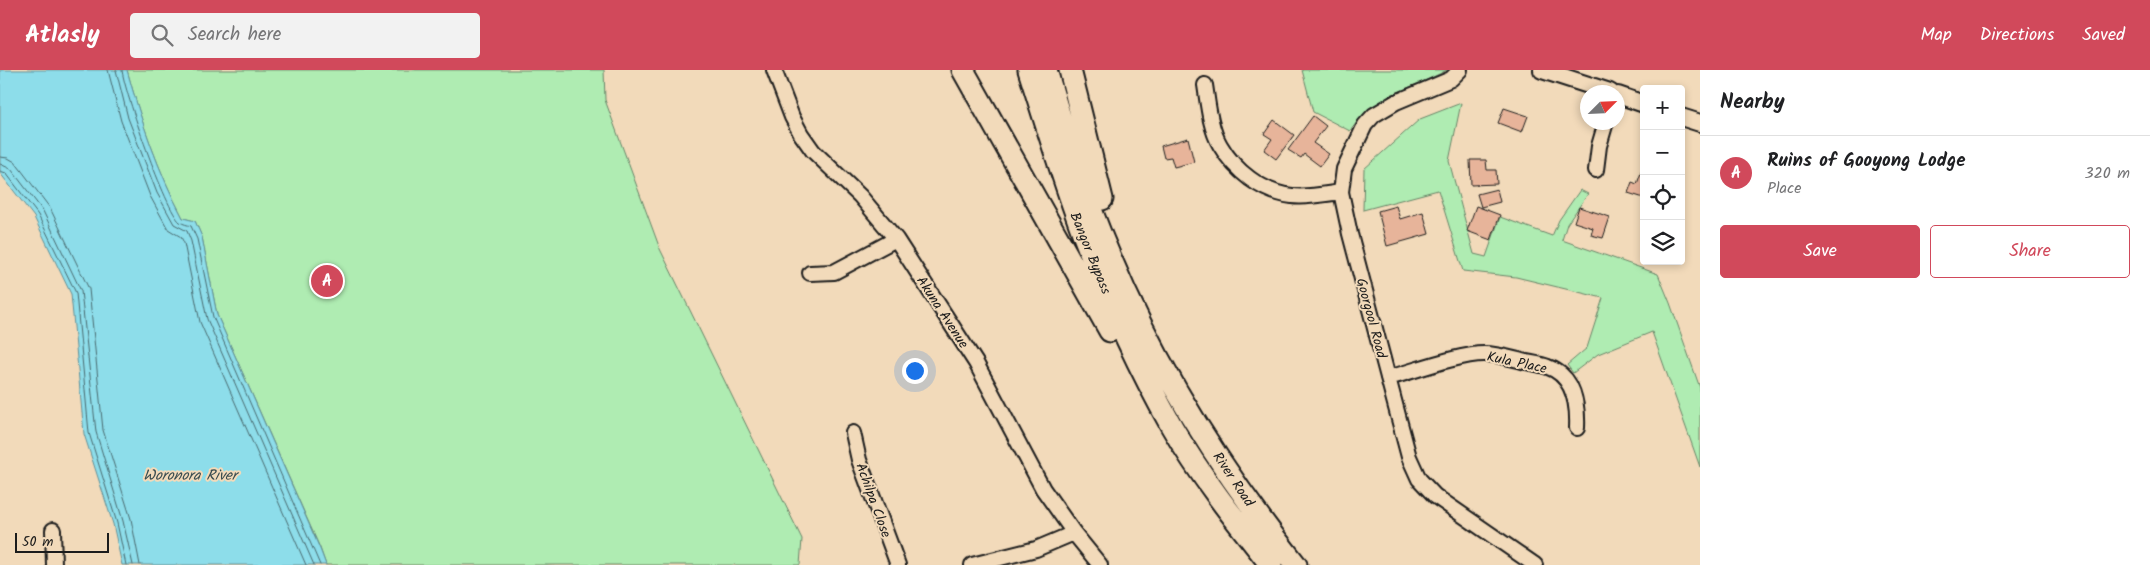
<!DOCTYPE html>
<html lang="en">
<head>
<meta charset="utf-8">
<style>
	body { margin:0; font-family:Kalam,sans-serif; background:#f2f2f2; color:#202124 }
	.controls { position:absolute; right:15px; top:15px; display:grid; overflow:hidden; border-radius:5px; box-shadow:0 2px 8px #0003 }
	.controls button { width:45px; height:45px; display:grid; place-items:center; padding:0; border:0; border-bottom:1px solid #e0e0e0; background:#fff; color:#202124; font:25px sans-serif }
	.compass { position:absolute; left:1580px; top:15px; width:45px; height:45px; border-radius:50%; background:#fff; box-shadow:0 2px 8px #0003; rotate:66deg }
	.scale { position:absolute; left:15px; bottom:12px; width:94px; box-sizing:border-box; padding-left:5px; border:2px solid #1c1c1c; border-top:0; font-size:14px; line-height:18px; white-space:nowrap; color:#1c1c1c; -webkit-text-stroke:4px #f2daba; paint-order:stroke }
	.you { position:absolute; left:914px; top:300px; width:18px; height:18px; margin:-12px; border:4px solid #fff; border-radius:50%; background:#1a73e8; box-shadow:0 0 0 8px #1a73e833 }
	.badge { display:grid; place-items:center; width:32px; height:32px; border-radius:50%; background:#d1495b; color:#fff; font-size:16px; font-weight:700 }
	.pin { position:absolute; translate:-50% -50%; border:2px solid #fff; box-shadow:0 1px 5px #0006 }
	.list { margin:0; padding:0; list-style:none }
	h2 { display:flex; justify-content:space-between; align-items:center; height:65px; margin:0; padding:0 20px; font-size:21px }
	h2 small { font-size:16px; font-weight:400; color:#757577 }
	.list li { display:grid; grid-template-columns:32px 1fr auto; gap:15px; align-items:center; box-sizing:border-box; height:75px; padding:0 20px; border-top:1px solid #e0e0e0 }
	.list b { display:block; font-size:19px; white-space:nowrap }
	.list p { margin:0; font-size:16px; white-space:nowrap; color:#757577 }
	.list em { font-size:16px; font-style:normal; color:#757577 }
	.actions { display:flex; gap:10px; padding:15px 20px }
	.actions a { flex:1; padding:11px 0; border:1px solid #d1495b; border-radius:5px; text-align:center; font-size:18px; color:#d1495b }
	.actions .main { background:#d1495b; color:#fff }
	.icon { flex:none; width:28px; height:28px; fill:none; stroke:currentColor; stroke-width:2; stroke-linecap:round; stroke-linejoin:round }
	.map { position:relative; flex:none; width:1700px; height:495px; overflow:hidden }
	header { display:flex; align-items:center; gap:30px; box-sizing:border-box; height:70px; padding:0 25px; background:#d1495b; color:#fff }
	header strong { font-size:24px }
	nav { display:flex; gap:28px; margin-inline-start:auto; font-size:18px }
	.search { width:350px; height:45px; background:#f2f2f2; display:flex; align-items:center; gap:12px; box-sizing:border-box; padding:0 18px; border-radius:5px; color:#757577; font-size:19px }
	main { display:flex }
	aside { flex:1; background:#fff }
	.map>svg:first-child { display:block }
	.green { fill:#afecb2; stroke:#668467 }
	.water { fill:#8dddea; stroke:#609098 }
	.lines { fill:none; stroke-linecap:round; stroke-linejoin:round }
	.shore { stroke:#49696e; stroke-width:1 }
	.building { fill:#e7b49a; stroke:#1c1c1c }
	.minor-casing { stroke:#1c1c1c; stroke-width:18 }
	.tertiary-casing { stroke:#1c1c1c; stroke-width:20 }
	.primary-casing { stroke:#1c1c1c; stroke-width:25 }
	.minor { stroke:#f2daba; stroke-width:14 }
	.tertiary { stroke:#f2daba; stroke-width:16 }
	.primary { stroke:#f2daba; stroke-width:21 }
	.labels { text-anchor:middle; stroke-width:4; stroke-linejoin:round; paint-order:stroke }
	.street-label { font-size:14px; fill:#1c1c1c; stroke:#f2daba }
	.water-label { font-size:15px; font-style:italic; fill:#384c50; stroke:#f2daba }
</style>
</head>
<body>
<header>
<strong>Atlasly</strong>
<div class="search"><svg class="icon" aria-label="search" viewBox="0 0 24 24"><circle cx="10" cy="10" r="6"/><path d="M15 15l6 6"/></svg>Search here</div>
<nav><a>Map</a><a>Directions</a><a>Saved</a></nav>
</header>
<main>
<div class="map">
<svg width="1700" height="495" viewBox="0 0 1700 495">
	<rect width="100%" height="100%" fill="#f2daba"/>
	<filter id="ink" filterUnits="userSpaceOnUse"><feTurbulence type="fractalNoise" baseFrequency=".02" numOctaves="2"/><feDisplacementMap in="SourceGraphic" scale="10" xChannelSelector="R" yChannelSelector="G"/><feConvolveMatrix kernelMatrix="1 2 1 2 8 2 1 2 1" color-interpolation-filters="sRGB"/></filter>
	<g filter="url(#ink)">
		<path class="green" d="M127,0h477l1,30 55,149 142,290 -2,26h-474l-6,-17 -103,-233 -15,-78 -7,-16 -12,-3c-25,-47 -42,-97 -56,-148z
			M1302,0h145c-39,21 -68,22 -97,61l-37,-19z
			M1461,33l-12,58 25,93 12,3 14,-40 52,19 7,-16 21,-30 8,4 -21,30 -5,16 96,34 12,29 30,85v79l-48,-135 -54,22 -25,19 -6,-8 20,-17 16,-50 -87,-21 -53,-6 -25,-81 -75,20 1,-41 56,-50z"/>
		<path class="water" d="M0,0h127c14,51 31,101 56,148l12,3 7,16 15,78 103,234 6,16h-204l-9,-41 -29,-90 -13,-140 -37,-77 -34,-44z"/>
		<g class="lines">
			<path class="shore" d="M108,0l13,51 29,75 18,33 13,8 3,6 16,79 106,243
				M116,0l12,48 29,75 17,31 13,7 4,10 16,78 107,246
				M122,0c2,21 44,141 58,152 3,2 8,3 11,4l6,13 16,78 107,248
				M0,87l8,1 7,4 35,46 39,81 14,141 28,89 9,46
				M0,94l11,5 32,42 38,80 15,141 27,89 10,44
				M0,101l6,2 32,42 38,78 13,140 28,90 9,42"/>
		</g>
		<path class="building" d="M1504,38l24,8 -6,16 -24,-9z
			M1313,46l13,10 -13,17 16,11 -9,12 -16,-12 -3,4 -13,-8z
			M1274,50l20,15 -18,24 -12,-9 8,-11 -8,-5z
			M1188,68l6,24 -20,5 -3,-10 -7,1 -3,-12z
			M1470,90h16l1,10h9l1,14 -26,1z
			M1643,97h1v31l-16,-5 4,-11 5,2z
			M1497,119l3,13 -19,5 -4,-13z
			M1396,136l4,13 23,-7 6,22 -42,12 -9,-35z
			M1476,136l24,9 -9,25 -24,-9z
			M1579,137l31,10 -7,21 -12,-3 2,-7 -19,-6z"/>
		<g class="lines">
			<defs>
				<path id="minor" d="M774,0l18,47 9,17 12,17 47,45 36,43 80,124 67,126 31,44 26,32
					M1460,0l-9,9 -55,23 -22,13 -9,10 -21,44 -3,23 9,42 59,223 10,22 16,17 100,69
					M1205,15c3,19 5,43 15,60 15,26 41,47 72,51 15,2 34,-2 49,-4
					M1596,100l3,-24 7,-24
					M810,203l24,-1 62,-33
					M1388,308c26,-7 71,-24 96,-24 13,0 26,4 38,7 8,2 18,3 26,6 26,9 30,38 29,61
					M853,363l6,27 39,105
					M53,460l1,35
					M972,495l64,-16 38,-16"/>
				<path id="tertiary" d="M1542,0l68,22
					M1618,25l26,9
					M1681,47l19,6"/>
				<path id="primary" d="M963,0l147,261
					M1029,0c19,60 37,120 60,179 23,61 51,121 83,178 28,49 64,94 99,138
					M1046,0c18,63 38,127 64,187 46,110 112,215 186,308
					M1070,0l32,129"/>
			</defs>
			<use href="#minor" class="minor-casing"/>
			<use href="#tertiary" class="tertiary-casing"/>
			<use href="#primary" class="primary-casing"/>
			<use href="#minor" class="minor"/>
			<use href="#tertiary" class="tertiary"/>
			<use href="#primary" class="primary"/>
		</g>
	</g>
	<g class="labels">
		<g class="street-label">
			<text transform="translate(1091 183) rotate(68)" y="5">Bangor Bypass</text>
			<text transform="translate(943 242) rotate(57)" y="5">Akuna Avenue</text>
			<text transform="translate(1372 248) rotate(75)" y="5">Goorgool Road</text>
			<text transform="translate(1517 292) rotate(12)" y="5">Kula Place</text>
			<text transform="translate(1234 409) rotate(56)" y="5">River Road</text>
			<text transform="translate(874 430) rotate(70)" y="5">Achilpa Close</text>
		</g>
		<g class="water-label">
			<text x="190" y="410">Woronora River</text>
		</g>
	</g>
</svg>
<div class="controls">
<button>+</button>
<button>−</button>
<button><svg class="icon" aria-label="locate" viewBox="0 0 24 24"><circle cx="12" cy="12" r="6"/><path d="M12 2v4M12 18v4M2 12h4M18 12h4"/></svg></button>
<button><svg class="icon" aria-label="layers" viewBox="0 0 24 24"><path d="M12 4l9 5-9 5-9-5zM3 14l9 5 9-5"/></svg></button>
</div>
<svg class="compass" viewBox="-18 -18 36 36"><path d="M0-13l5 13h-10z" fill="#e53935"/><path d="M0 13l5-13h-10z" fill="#757577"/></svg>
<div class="scale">50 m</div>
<div class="you"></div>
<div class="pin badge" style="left:327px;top:211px">A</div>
</div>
<aside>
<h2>Nearby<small></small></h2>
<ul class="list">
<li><span class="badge">A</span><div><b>Ruins of Gooyong Lodge</b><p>Place</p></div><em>320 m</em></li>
</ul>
<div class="actions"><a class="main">Save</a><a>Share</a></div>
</aside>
</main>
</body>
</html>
